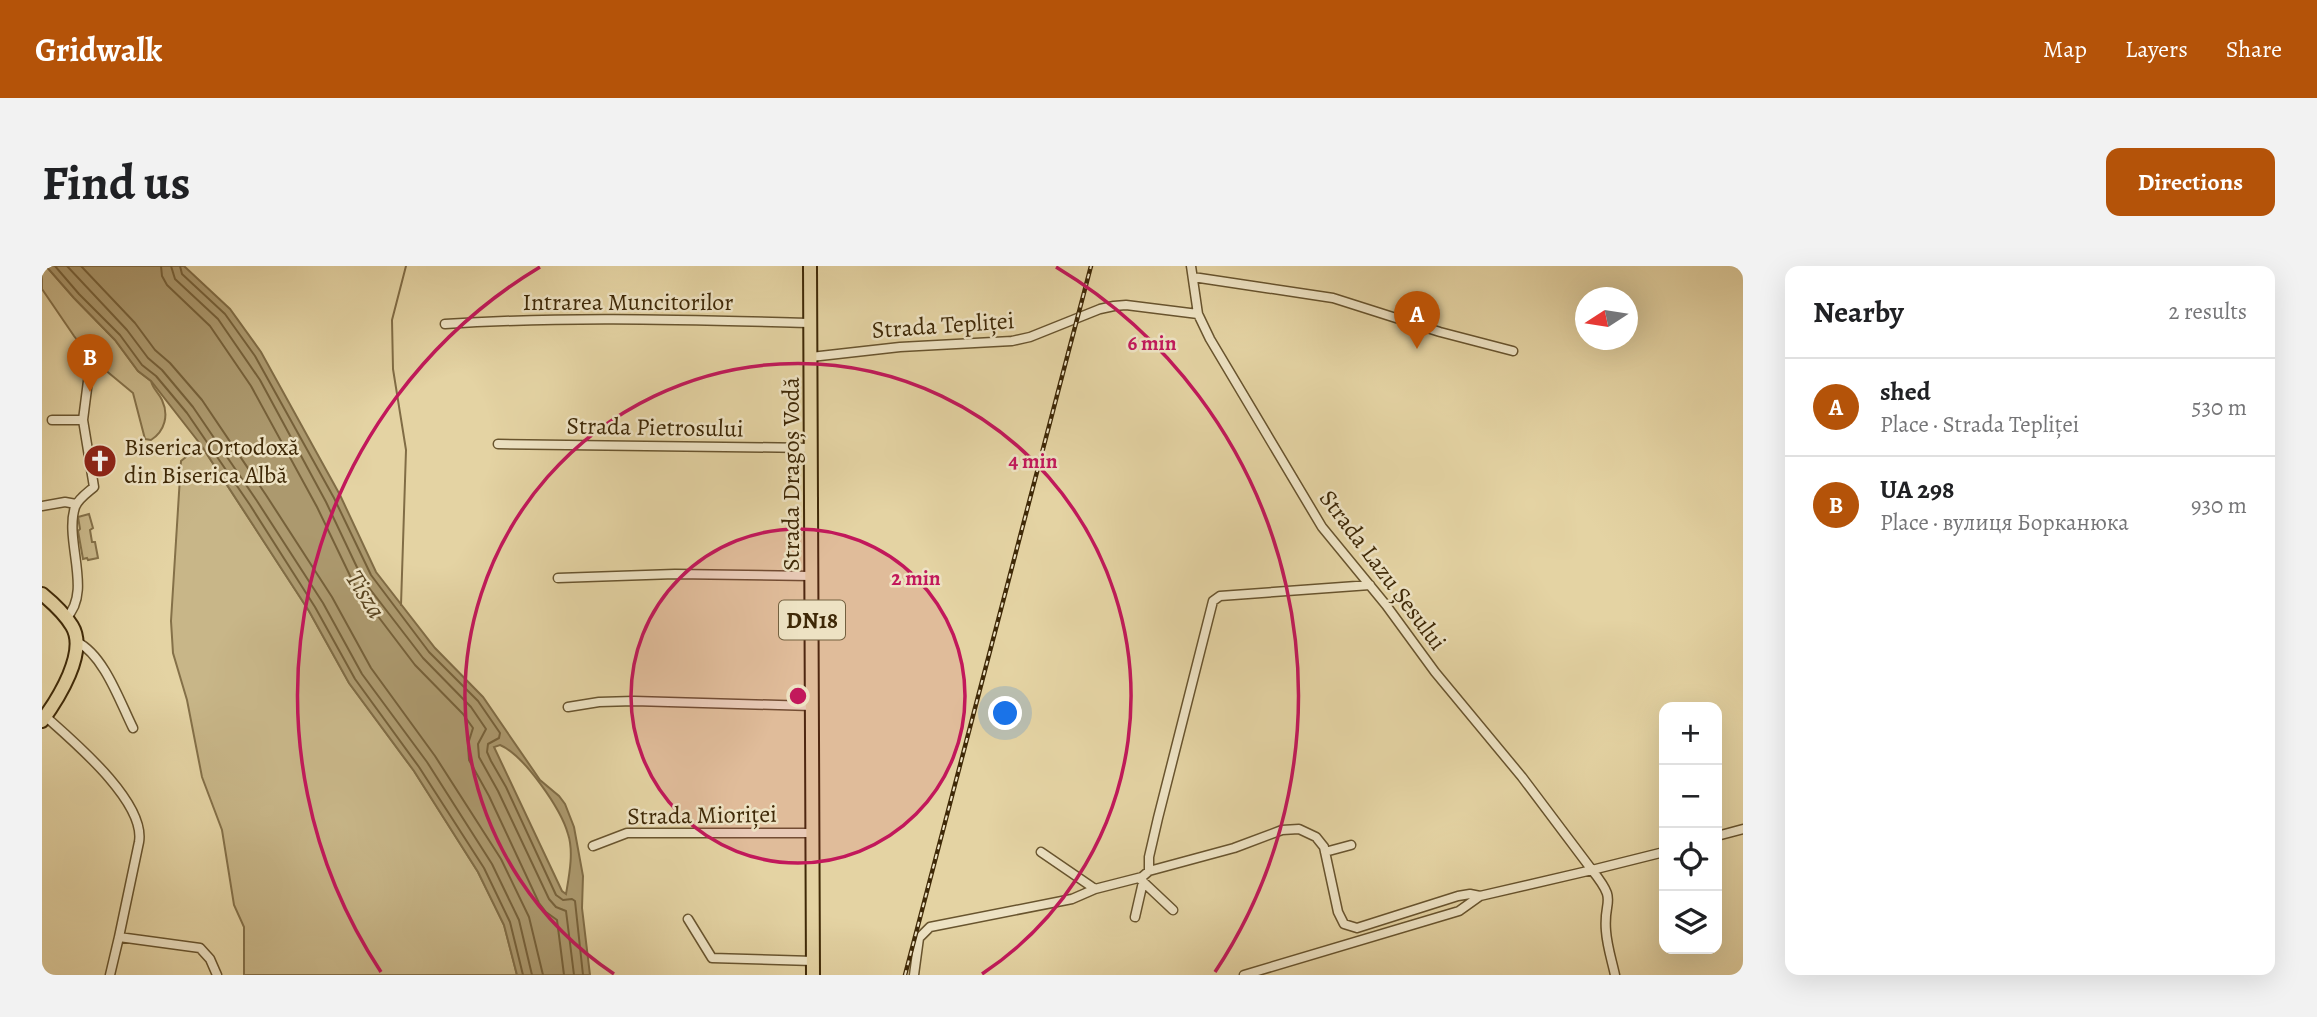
<!DOCTYPE html>
<html lang="en">
<head>
<meta charset="utf-8">
<style>
	body { margin:0; font-family:Alegreya,serif; background:#f2f2f2; color:#202124 }
	.controls { position:absolute; right:21px; bottom:21px; display:grid; overflow:hidden; border-radius:14px; box-shadow:0 7px 28px #0002 }
	.controls button { width:63px; height:63px; display:grid; place-items:center; padding:0; border:0; border-bottom:2px solid #e0e0e0; background:#fff; color:#202124; font:35px sans-serif }
	.compass { position:absolute; left:1533px; top:21px; width:63px; height:63px; border-radius:50%; background:#fff; box-shadow:0 7px 28px #0002; rotate:258deg }
	.you { position:absolute; left:964px; top:448px; width:24px; height:24px; margin:-18px; border:5px solid #fff; border-radius:50%; background:#1a73e8; box-shadow:0 0 0 10px #1a73e833 }
	.badge { display:grid; place-items:center; width:46px; height:46px; border-radius:50%; background:#b45309; color:#fff; font-size:23px; font-weight:700 }
	.pin { position:absolute; translate:-50% -58px; filter:drop-shadow(0 2px 4px #0008) }
	.pin::after { content:''; position:absolute; top:37px; width:24px; height:21px; background:inherit; clip-path:polygon(0 0,100% 0,50% 100%) }
	.list { margin:0; padding:0; list-style:none }
	h2 { display:flex; justify-content:space-between; align-items:center; height:91px; margin:0; padding:0 28px; font-size:30px }
	h2 small { font-size:23px; font-weight:400; color:#757577 }
	.list li { display:grid; grid-template-columns:46px 1fr auto; gap:21px; align-items:center; box-sizing:border-box; height:98px; padding:0 28px; border-top:2px solid #e0e0e0 }
	.list b { display:block; font-size:26px; white-space:nowrap }
	.list p { margin:0; font-size:23px; white-space:nowrap; color:#757577 }
	.list em { font-size:23px; font-style:normal; color:#757577 }
	.icon { flex:none; width:38px; height:38px; fill:none; stroke:currentColor; stroke-width:2; stroke-linecap:round; stroke-linejoin:round }
	.map { position:relative; flex:none; width:1701px; height:709px; overflow:hidden; border-radius:14px }
	header { display:flex; align-items:center; gap:42px; box-sizing:border-box; height:98px; padding:0 35px; background:#b45309; color:#fff }
	header strong { font-size:33px }
	nav { display:flex; gap:38px; margin-inline-start:auto; font-size:24px }
	.intro { display:flex; align-items:center; justify-content:space-between; box-sizing:border-box; height:168px; padding:0 42px }
	h1 { margin:0; font-size:49px }
	.button { padding:18px 32px; border-radius:14px; background:#b45309; color:#fff; font-size:24px; font-weight:700 }
	main { display:flex; gap:42px; padding:0 42px }
	aside { flex:1; background:#fff; border-radius:14px; box-shadow:0 7px 28px #0002 }
	.map>svg:first-child { display:block }
	.green { fill:#c8b688; stroke:#847048; stroke-width:2 }
	.water { fill:#ac996e; stroke:#806c45; stroke-width:2; fill-rule:evenodd }
	.lines { fill:none; stroke-linecap:round; stroke-linejoin:round }
	.shore { stroke:#76613a; stroke-width:2 }
	.stream { stroke:#806c45; stroke-width:2 }
	.minor-casing { stroke:#68542e; stroke-width:11 }
	.primary-casing { stroke:#3f2907; stroke-width:16 }
	.minor { stroke:#ede2c3; stroke-width:8 }
	.primary { stroke:#e4d3a3; stroke-width:12 }
	.rail-casing { stroke:#3f2907; stroke-width:4.5 }
	.rail { stroke:#ede2c3; stroke-width:2; stroke-dasharray:5; stroke-linecap:butt }
	.ring { fill:none; stroke:#c2185b; stroke-width:3.5 }
	.labels { text-anchor:middle; stroke-width:5; stroke-linejoin:round; paint-order:stroke }
	.shield { fill:#ede2c3; stroke:#73603f; stroke-width:2 }
	.shield-label { font-size:23px; font-weight:bold; fill:#3f2907 }
	.street-label { font-size:24px; fill:#3f2907; stroke:#ede2c3 }
	.poi-label { font-size:24px; fill:#3f2907; stroke:#ede2c3; text-anchor:start }
	.water-label { font-size:26px; font-style:italic; fill:#5a4521; stroke:#ede2c3 }
	.centre { fill:#c2185b; stroke:#ede2c3; stroke-width:3.5 }
	.ring-label { font-size:21px; text-anchor:middle; font-weight:bold; fill:#c2185b; stroke:#ede2c3; stroke-width:5; stroke-linejoin:round; paint-order:stroke }
</style>
</head>
<body>
<header>
<strong>Gridwalk</strong>
<nav><a>Map</a><a>Layers</a><a>Share</a></nav>
</header>
<div class="intro"><h1>Find us</h1><a class="button">Directions</a></div>
<main>
<div class="map">
<svg width="1701" height="709" viewBox="0 0 1701 709">
	<rect width="100%" height="100%" fill="#e4d3a3"/>
	<filter id="stains"><feTurbulence type="fractalNoise" baseFrequency=".00286" numOctaves="4"/><feColorMatrix values="0 0 0 0 .2 0 0 0 0 .09 0 0 0 0 .02 0 0 0 .5 -.17"/></filter>
	<radialGradient id="worn" r=".72"><stop offset=".6" stop-color="#630" stop-opacity="0"/><stop offset="1" stop-color="#630" stop-opacity=".3"/></radialGradient>
	<path class="green" d="M0,0h4l28,32 41,42 23,31 13,10c2,8 7,11 11,19 7,15 3,31 -11,40l-6,-1 -12,-46 -41,-34 -18,-23 -32,-47z
		M159,179l108,166 40,72 65,88 64,101 26,53 13,50h-273v-48l-10,-22 -12,-75 -20,-53 -15,-77 -14,-47 -2,-32 10,-160z
		M47,248l4,14 -3,2 2,12h3l3,16 -10,2 -1,-2 -4,1 -5,-28 2,-2 -2,-12z"/>
	<path class="water" d="M4,0h138l46,43 31,43 79,143 36,77 59,76 48,49 57,83 19,16 6,8 9,23 9,49 -1,32 8,67h-73l-13,-50 -26,-53 -64,-101 -65,-88 -40,-72 -108,-166 -50,-64 -13,-10 -23,-31 -41,-42zM458,479c24,10 61,64 68,89 6,18 1,42 -2,60l-4,-3 -68,-144z"/>
	<g class="lines">
		<path class="shore" d="M13,0l24,28 41,41 22,30 14,11 31,37 63,92 65,102 40,72 64,88 65,101 26,54 13,53
			M25,0l60,64 21,28 14,12 31,37 64,94 66,102 39,71 65,88 65,102 27,56 13,55
			M39,0l54,57 20,27 15,13 32,37 64,95 66,102 39,71 64,88 66,103 28,58 14,58
			M119,0l1,10 5,9 43,41 41,60 66,121 38,79 60,79 48,49 10,14 -5,16 1,16 20,36 50,107 7,9 11,8 7,55
			M129,0l4,13 43,40 42,61 66,122 37,78 60,78 48,49 15,22 -8,15 1,13 19,34 51,108 7,8 10,4 8,64
			M138,0l2,8 43,40 30,42 79,142 37,77 58,77 49,49 22,32 -1,5 -11,6 -1,8 4,9 15,26 50,108 7,5 9,-1 3,2 8,74"/>
		<path class="stream" d="M359,339l5,-155 -13,-81 -1,-49 14,-54"/>
		<defs>
			<path id="minor" d="M1149,0l7,48 12,25 112,188 64,78 49,67 87,105 70,93 72,-18
				M1151,11l140,21 107,34 73,19
				M403,58c122,-8 243,-4 365,-1
				M769,91l89,-10 112,-6 18,-4 70,-28 14,-3 12,-1 72,9
				M10,154h31
				M456,178l313,4
				M0,240l23,-4 11,2
				M516,312l117,-4 137,2
				M24,352c27,-26 -2,-77 9,-111 3,-8 12,-14 19,-20l-11,-67 5,-39
				M35,376c27,13 43,60 56,86
				M526,441l31,-5 35,-1 178,5
				M3,450c28,25 101,86 94,126l-20,95 81,11 10,11 7,16
				M1675,570l26,-7
				M551,580l34,-13h186
				M999,586l54,37
				M1283,586l26,-7
				M1107,605v-14l9,-39 55,-217 7,-5 150,-11
				M1097,612l34,32
				M1093,651l8,-35
				M646,653l24,39 101,3
				M68,709l9,-38
				M872,709l5,-37 11,-11 142,-28 23,-10 47,-12 7,-6 85,-23 48,-18 17,-1 17,8 8,10 14,65 6,12 13,4 101,-32 12,-2 10,2
				M1202,709l215,-64 21,-15 112,-26c27,34 11,27 14,61 1,15 6,30 9,44"/>
			<path id="primary" d="M768,0l3,709
				M0,328c11,9 22,19 30,32 16,26 -14,73 -30,95"/>
		</defs>
		<use href="#minor" class="minor-casing"/>
		<use href="#primary" class="primary-casing"/>
		<use href="#minor" class="minor"/>
		<use href="#primary" class="primary"/>
		<defs>
			<path id="rail" d="M863,709l186,-709"/>
		</defs>
		<use href="#rail" class="rail-casing"/>
		<use href="#rail" class="rail"/>
	</g>
	<circle cx="756" cy="430" r="167" fill="#c2185b" fill-opacity=".12"/>
	<g class="ring">
		<circle cx="756" cy="430" r="167"/>
		<path d="M572 708A333 333 0 1 1 940 708"/>
		<path d="M339 706A500 500 0 0 1 498 1M1014 1A500 500 0 0 1 1173 706"/>
	</g>
	<defs>
		<symbol id="church-disc" viewBox="-11 -11 22 22"><circle r="9.5" fill="#8f2418" stroke="#ede2c3"/><path d="M-1.2-6h2.4v3.5h3.3v2.4h-3.3V6h-2.4V-.1h-3.3v-2.4h3.3Z" fill="#fff"/></symbol>
	</defs>
	<g fill-rule="evenodd">
		<use href="#church-disc" x="39" y="176" width="38" height="38"/>
	</g>
	<g class="labels">
		<rect class="shield" x="737" y="334.5" width="66" height="39" rx="5"/>
		<g class="shield-label">
			<text x="770" y="362">DN18</text>
		</g>
		<g class="street-label">
			<text x="586" y="44">Intrarea Muncitorilor</text>
			<text transform="translate(901 59) rotate(-4)" y="8">Strada Tepliței</text>
			<text transform="translate(613 161) rotate(1)" y="8">Strada Pietrosului</text>
			<text transform="translate(749 208) rotate(-90)" y="8">Strada Dragoș Vodă</text>
			<text transform="translate(1341 304) rotate(53)" y="8">Strada Lazu Șesului</text>
			<text transform="translate(660 549) rotate(-1)" y="8">Strada Mioriței</text>
		</g>
		<g class="poi-label">
			<text x="82" y="189">Biserica Ortodoxă<tspan x="82" dy="28">din Biserica Albă</tspan></text>
		</g>
		<g class="water-label">
			<text transform="translate(324 328) rotate(58)" y="9">Tisza</text>
		</g>
	</g>
	<circle cx="756" cy="430" r="10" class="centre"/>
	<g class="ring-label">
		<text x="1110" y="84">6 min</text>
		<text x="991" y="202">4 min</text>
		<text x="874" y="319">2 min</text>
	</g>
	<rect width="100%" height="100%" filter="url(#stains)"/>
	<rect width="100%" height="100%" fill="url(#worn)"/>
</svg>
<div class="controls">
<button>+</button>
<button>−</button>
<button><svg class="icon" aria-label="locate" viewBox="0 0 24 24"><circle cx="12" cy="12" r="6"/><path d="M12 2v4M12 18v4M2 12h4M18 12h4"/></svg></button>
<button><svg class="icon" aria-label="layers" viewBox="0 0 24 24"><path d="M12 4l9 5-9 5-9-5zM3 14l9 5 9-5"/></svg></button>
</div>
<svg class="compass" viewBox="-18 -18 36 36"><path d="M0-13l5 13h-10z" fill="#e53935"/><path d="M0 13l5-13h-10z" fill="#757577"/></svg>
<div class="you"></div>
<div class="pin badge" style="left:1375px;top:83px">A</div>
<div class="pin badge" style="left:48px;top:126px">B</div>
</div>
<aside>
<h2>Nearby<small>2 results</small></h2>
<ul class="list">
<li><span class="badge">A</span><div><b>shed</b><p>Place · Strada Tepliței</p></div><em>530 m</em></li>
<li><span class="badge">B</span><div><b>UA 298</b><p>Place · вулиця Борканюка</p></div><em>930 m</em></li>
</ul>
</aside>
</main>
</body>
</html>
